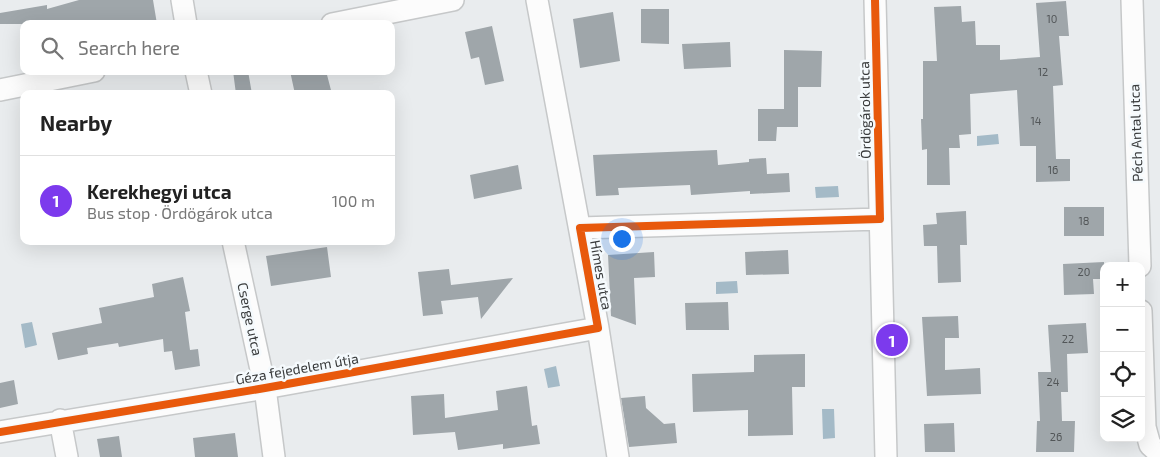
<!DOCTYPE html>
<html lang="en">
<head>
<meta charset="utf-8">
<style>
	body { margin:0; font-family:"Exo 2",sans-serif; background:#f6f6f6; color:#222 }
	.controls { position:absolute; right:15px; bottom:15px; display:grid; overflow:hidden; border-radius:10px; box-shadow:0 5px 20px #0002 }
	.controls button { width:45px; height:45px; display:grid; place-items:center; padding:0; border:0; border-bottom:1px solid #e0e0e0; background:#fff; color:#222; font:25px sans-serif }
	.you { position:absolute; left:621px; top:238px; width:18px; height:18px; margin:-12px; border:4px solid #fff; border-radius:50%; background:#1a73e8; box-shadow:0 0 0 8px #1a73e833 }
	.badge { display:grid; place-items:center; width:32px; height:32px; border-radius:50%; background:#7c3aed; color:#fff; font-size:16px; font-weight:700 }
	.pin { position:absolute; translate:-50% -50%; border:2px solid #fff; box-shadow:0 1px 5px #0006 }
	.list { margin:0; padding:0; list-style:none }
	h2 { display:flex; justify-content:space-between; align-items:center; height:65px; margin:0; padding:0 20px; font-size:21px }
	h2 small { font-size:16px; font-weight:400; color:#767676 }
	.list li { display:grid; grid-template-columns:32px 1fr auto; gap:15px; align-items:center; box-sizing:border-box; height:90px; padding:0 20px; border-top:1px solid #e0e0e0 }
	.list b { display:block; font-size:19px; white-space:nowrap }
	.list p { margin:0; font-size:16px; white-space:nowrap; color:#767676 }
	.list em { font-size:16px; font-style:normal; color:#767676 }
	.icon { flex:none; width:28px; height:28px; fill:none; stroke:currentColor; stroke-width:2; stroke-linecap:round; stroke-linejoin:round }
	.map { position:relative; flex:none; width:1160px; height:457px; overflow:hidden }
	.search { position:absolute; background:#fff; box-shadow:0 5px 20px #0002; left:20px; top:20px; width:375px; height:55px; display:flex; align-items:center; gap:12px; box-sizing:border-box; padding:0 18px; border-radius:10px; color:#767676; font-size:19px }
	.panel { position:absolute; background:#fff; box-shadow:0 5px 20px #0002; left:20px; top:90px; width:375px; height:155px; border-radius:10px }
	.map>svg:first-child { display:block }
	.water { fill:#a4bac7 }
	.building { fill:#9fa6aa }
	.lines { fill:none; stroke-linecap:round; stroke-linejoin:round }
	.street-casing { stroke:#c6c8c9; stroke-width:24 }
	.street { stroke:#fcfcfc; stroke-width:21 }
	.cycleway-casing { stroke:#f5fafd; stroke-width:11 }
	.cycleway { stroke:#e8590c; stroke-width:8 }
	.labels { text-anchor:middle; stroke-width:5; stroke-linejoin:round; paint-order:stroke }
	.number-label { font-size:11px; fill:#525658 }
	.street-label { font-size:14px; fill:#393b3c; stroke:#f5fafd }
</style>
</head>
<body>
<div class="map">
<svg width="1160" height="457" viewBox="0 0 1160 457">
	<rect width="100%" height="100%" fill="#e9ecee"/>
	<path class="water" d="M998,134l1,10 -22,2v-10z
		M838,186l1,11 -23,1 -1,-11z
		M737,281l1,12 -22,1v-12z
		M32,322l5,23 -12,3 -4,-24z
		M556,366l4,20 -12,2 -4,-19z
		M822,409h12l1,29 -12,1z"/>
	<path class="building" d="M79,0h74l4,24h-157v-11l47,-8v4z
		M1066,1l3,35h-10l4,49 -10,1 3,73h14v22l-34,1v-36h-16l-3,-56 -47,4 1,40 -12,1 1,13h-11l1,37h-23v-36l-5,1 -1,-31h2v-58h14l-3,-54 27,-1 1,16 13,-1 1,24h24v15l40,-3 -4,-54z
		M641,9h28v35l-28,-1z
		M613,12l7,49 -40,7 -7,-49z
		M492,26l12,55 -19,4 -6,-28 -8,2 -6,-27z
		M730,42l1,25 -47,2 -2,-25z
		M784,50l38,1 -1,36h-23v40h-21l-1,14h-18v-32h26z
		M233,71h15l4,23h-16z
		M290,71h36l6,23h-37z
		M717,150l1,15 31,-3v-3l17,-1 1,16 22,-1 1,19 -40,2v-3l-59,4 -1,-10 -72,3 1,7 -23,1 -3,-41z
		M518,165l4,24 -48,10 -4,-24z
		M1064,207h40v29h-40z
		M966,211l1,34h-7l1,37 -23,1 -1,-37h-13l-1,-21 14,-1 -1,-11z
		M327,247l4,30 -60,9 -5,-30z
		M788,250l1,24 -43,1 -1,-23z
		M654,252l1,25 -21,1 2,47 -25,-9 -3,-61z
		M1104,262v17h-11l1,15 -30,1 -1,-31z
		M449,269l2,16 62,-7 -32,41 -3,-22 -37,4 2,13 -20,2 -5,-44z
		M183,277l7,34 -5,1 5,38 8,-1 2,17 -25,4 -3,-19 -8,1 -1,-13 -44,8 -1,-4 -31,5 1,6 -30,6 -6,-27 50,-10 -3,-15 55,-11 -2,-13z
		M728,302l1,28h-43l-1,-27z
		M958,316l1,22h-14v32l35,-2 1,26 -54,2 -5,-79z
		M1086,323l2,30 -21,1 1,38h-7l1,29h13l-1,31h-38l1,-31h3l-2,-49h13l-3,-47z
		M805,354v33h-13l1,48 -45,1v-26l-55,2 -1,-38 62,-2v-17z
		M14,380l4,24 -18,4v-25z
		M527,386l5,40 5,-1 3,19 -37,5v-5l-45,6 -3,-18 -42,3 -2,-39 33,-2 1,24 53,-8 -2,-19z
		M645,396l1,12 18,16 11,-1 2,20 -48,4 -8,-49z
		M954,423l1,29h-30l-1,-28z
		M235,433l3,24h-43l-2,-19z
		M119,436l3,21h-22l-3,-18z"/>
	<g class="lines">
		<defs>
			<path id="street" d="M182,0l4,24
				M537,0l61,328 20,129
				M875,0l11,457
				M1132,0l8,266
				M332,24l121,-24
				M196,71l5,23
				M0,90l94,-19
				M580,228l300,-9
				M233,241l32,147 9,69
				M1141,311l4,116 5,18 10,9
				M60,420l7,37
				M0,432l265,-44 333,-60"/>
		</defs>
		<use href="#street" class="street-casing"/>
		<use href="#street" class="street"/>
		<defs>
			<path id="cycleway" d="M0,432l265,-44 333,-60 -18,-100 300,-9 -5,-219"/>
		</defs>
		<use href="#cycleway" class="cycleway-casing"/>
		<use href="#cycleway" class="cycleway"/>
	</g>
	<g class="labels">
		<g class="number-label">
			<text x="1052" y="23">10</text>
			<text x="1043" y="76">12</text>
			<text x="1036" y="125">14</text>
			<text x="1053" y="174">16</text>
			<text x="1084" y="225">18</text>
			<text x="1084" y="276">20</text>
			<text x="1068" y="343">22</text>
			<text x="1053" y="386">24</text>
			<text x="1056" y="441">26</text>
		</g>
		<g class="street-label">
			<text transform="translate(865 110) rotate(-91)" y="5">Ördögárok utca</text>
			<text transform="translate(1136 133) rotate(-92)" y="5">Péch Antal utca</text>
			<text transform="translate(601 275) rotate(80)" y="5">Hímes utca</text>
			<text transform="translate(250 319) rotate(78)" y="5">Cserge utca</text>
			<text transform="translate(297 369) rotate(-10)" y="5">Géza fejedelem útja</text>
		</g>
	</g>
</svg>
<div class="controls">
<button>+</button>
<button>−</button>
<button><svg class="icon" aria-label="locate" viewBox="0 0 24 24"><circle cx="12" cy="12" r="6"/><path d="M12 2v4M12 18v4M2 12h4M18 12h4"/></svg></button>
<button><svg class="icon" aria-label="layers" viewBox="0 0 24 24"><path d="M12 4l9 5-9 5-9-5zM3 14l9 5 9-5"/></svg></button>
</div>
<div class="you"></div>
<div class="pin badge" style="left:892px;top:340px">1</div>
<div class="search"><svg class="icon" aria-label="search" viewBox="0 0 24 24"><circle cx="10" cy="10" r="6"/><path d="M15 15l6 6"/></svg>Search here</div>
<section class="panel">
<h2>Nearby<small></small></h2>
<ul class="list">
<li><span class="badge">1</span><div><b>Kerekhegyi utca</b><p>Bus stop · Ördögárok utca</p></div><em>100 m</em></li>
</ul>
</section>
</div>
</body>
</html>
